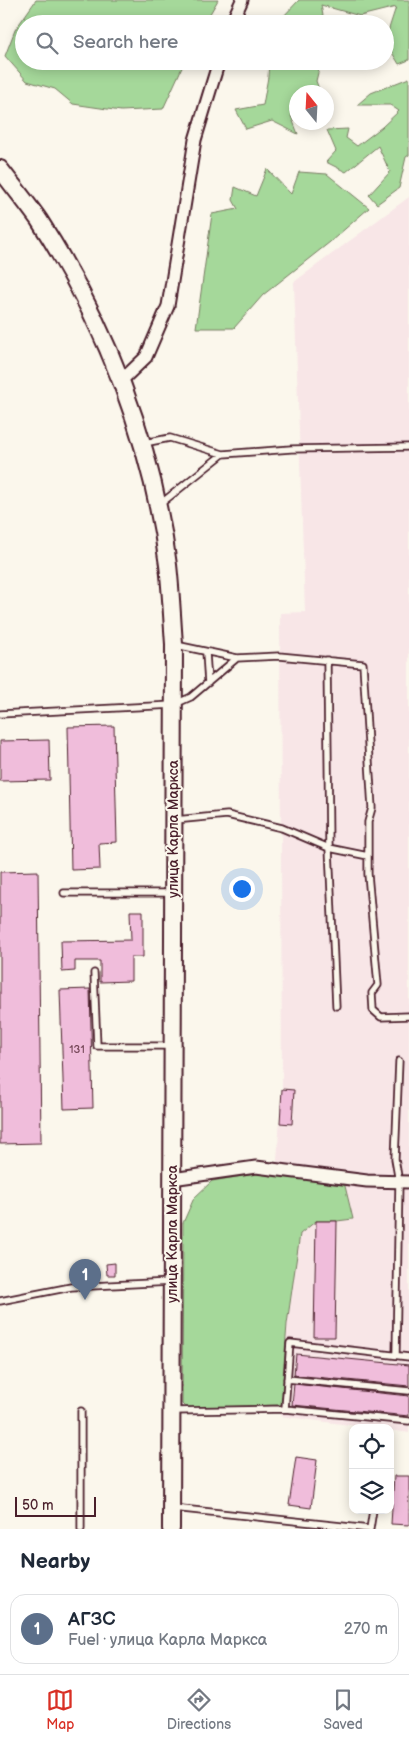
<!DOCTYPE html>
<html lang="en">
<head>
<meta charset="utf-8">
<style>
	body { margin:0; font-family:"Balsamiq Sans",sans-serif; background:#f2f2f3; color:#1f2937 }
	.controls { position:absolute; right:15px; bottom:15px; display:grid; overflow:hidden; border-radius:10px; box-shadow:0 2px 12px #0003 }
	.controls button { width:45px; height:45px; display:grid; place-items:center; padding:0; border:0; border-bottom:1px solid #e0e1e3; background:#fff; color:#1f2937; font:25px sans-serif }
	.compass { position:absolute; left:289px; top:85px; width:45px; height:45px; border-radius:50%; background:#fff; box-shadow:0 2px 12px #0003; rotate:342deg }
	.scale { position:absolute; left:15px; bottom:12px; width:81px; box-sizing:border-box; padding-left:5px; border:2px solid #4a1f2b; border-top:0; font-size:14px; line-height:18px; white-space:nowrap; color:#4a1f2b; -webkit-text-stroke:4px #fbf7ec; paint-order:stroke }
	.you { position:absolute; left:241px; top:888px; width:18px; height:18px; margin:-12px; border:4px solid #fff; border-radius:50%; background:#1a73e8; box-shadow:0 0 0 8px #1a73e833 }
	.badge { display:grid; place-items:center; width:32px; height:32px; border-radius:50%; background:#d93025; color:#fff; font-size:16px; font-weight:700 }
	.pin { position:absolute; translate:-50% -41px; filter:drop-shadow(0 1px 2px #0008) }
	.pin::after { content:''; position:absolute; top:26px; width:18px; height:15px; background:inherit; clip-path:polygon(0 0,100% 0,50% 100%) }
	.list { margin:0; padding:0; list-style:none }
	h2 { display:flex; justify-content:space-between; align-items:center; height:65px; margin:0; padding:0 20px; font-size:21px }
	h2 small { font-size:16px; font-weight:400; color:#747a83 }
	.list li { display:grid; grid-template-columns:32px 1fr auto; gap:15px; align-items:center; box-sizing:border-box; height:70px; margin:0 10px 10px; padding:0 10px; border:1px solid #e0e1e3; border-radius:15px }
	.list b { display:block; font-size:19px; white-space:nowrap }
	.list p { margin:0; font-size:16px; white-space:nowrap; color:#747a83 }
	.list em { font-size:16px; font-style:normal; color:#747a83 }
	.icon { flex:none; width:28px; height:28px; fill:none; stroke:currentColor; stroke-width:2; stroke-linecap:round; stroke-linejoin:round }
	.map { position:relative; flex:none; width:409px; height:1529px; overflow:hidden }
	.search { position:absolute; background:#fff; box-shadow:0 2px 12px #0003; left:15px; right:15px; top:15px; height:55px; display:flex; align-items:center; gap:12px; box-sizing:border-box; padding:0 18px; border-radius:28px; color:#747a83; font-size:19px }
	.sheet { height:145px; background:#fff }
	nav { display:flex; justify-content:space-around; align-items:center; box-sizing:border-box; height:70px; border-top:1px solid #e0e1e3; background:#fff; font-size:14px; color:#747a83 }
	nav a { display:grid; justify-items:center; gap:2px }
	nav .on { color:#d93025 }
	.map>svg:first-child { display:block }
	.built { fill:#f8e6e7 }
	.green { fill:#a5d89a; stroke:#787c62 }
	.building { fill:#f0bddb; stroke:#4a1f2b }
	.lines { fill:none; stroke-linecap:round; stroke-linejoin:round }
	.service-casing { stroke:#4a1f2b; stroke-width:9 }
	.minor-casing { stroke:#4a1f2b; stroke-width:15 }
	.secondary-casing { stroke:#4a1f2b; stroke-width:20 }
	.service { stroke:#fbf7ec; stroke-width:5.5 }
	.minor { stroke:#fbf7ec; stroke-width:11 }
	.secondary { stroke:#fbf7ec; stroke-width:16 }
	.labels { text-anchor:middle; stroke-width:4; stroke-linejoin:round; paint-order:stroke }
	.number-label { font-size:11px; fill:#744657 }
	.street-label { font-size:14px; fill:#4a1f2b; stroke:#fbf7ec }
</style>
</head>
<body>
<div class="map">
<svg width="409" height="1529" viewBox="0 0 409 1529">
	<rect width="100%" height="100%" fill="#fbf7ec"/>
	<filter id="ink" filterUnits="userSpaceOnUse"><feTurbulence type="fractalNoise" baseFrequency=".02" numOctaves="2"/><feDisplacementMap in="SourceGraphic" scale="10" xChannelSelector="R" yChannelSelector="G"/><feConvolveMatrix kernelMatrix="1 2 1 2 8 2 1 2 1" color-interpolation-filters="sRGB"/></filter>
	<g filter="url(#ink)">
		<path class="built" d="M409,197v1236l-19,-3v-2h-17l-93,-12 7,-92 13,-90 16,-13h21l16,-2 -77,-45 6,-85 -2,-476 25,-1 -11,-330z"/>
		<path class="green" d="M36,0h182l-14,24h-180v37h161l-22,48 -42,2 -48,-7 -18,-15 -28,-8 -22,-25 10,-26z
			M299,0h110v60l-10,4 -14,-23 11,-34 -36,9 -39,-11 3,16 9,3h-55l2,-4z
			M269,61h52l-5,20 4,11h-24v19l-5,5 7,18 -26,-13 -26,8 -10,-19 27,-5 5,-28z
			M409,78v77l-3,2 -7,31 -22,16 -8,-9 21,-23 -12,-26 -32,26 -20,-10 10,-11 -9,-21 21,-1 -2,9 11,8 25,-19 17,-16 -9,-6h-33l14,-12z
			M267,169l24,25 8,-22 28,2 42,34 -39,34 -67,53 -29,33h-38l16,-114 26,-5 -5,-9 2,-13 21,9z
			M255,1174l33,1 56,7 9,37 -16,2h-21l-16,13 -13,90 -6,81 -95,3 -4,-4 1,-181 11,-25 18,-17z"/>
		<path class="building" d="M114,726l3,116 -18,1 1,26 -29,1 -3,-143z
			M49,740l1,40 -50,1v-40z
			M38,871l3,272 -41,1v-272z
			M130,911h13v46h-12v24l-31,1v-21h-25v10l-13,1 -1,-31 70,-1z
			M90,989l3,119 -29,1 -4,-119z
			M282,1089l12,1 -2,34 -12,-1z
			M316,1221h21l-2,116h-21z
			M115,1263v12h-8l-1,-11z
			M296,1354l113,11v21l-115,-11z
			M294,1384l115,12v20l-117,-11z
			M296,1457l21,3 -6,48 -22,-3z
			M394,1476h15v49l-18,-1z"/>
		<g class="lines">
			<defs>
				<path id="service" d="M144,443l26,-5 53,16
					M159,505l64,-51 68,-5 118,-2
					M176,645l61,13 42,-2 84,8 9,144 -4,14v52l10,111 -6,8 1,17 8,7 28,-1
					M206,653l2,30
					M0,714l173,-9 18,-8 46,-39
					M175,820l52,-5 55,13 47,20 -2,-188
					M64,893h107
					M94,973l3,73h75
					M336,1006l-7,-158 39,8
					M0,1301l71,-14 100,-5
					M396,1355l3,-173 -4,-23 4,-98
					M287,1379l122,12
					M285,1409l5,-66 119,14
					M81,1411v118
					M173,1411l112,-2 124,12
					M173,1508l197,21 3,-19"/>
				<path id="minor" d="M231,24l11,-24
					M121,381l25,-24 22,-51 27,-166 24,-79
					M172,1179l84,-12 111,14 42,1"/>
				<path id="secondary" d="M0,169c13,17 27,34 39,51 67,104 113,222 129,345 3,26 4,53 6,79l-3,885"/>
			</defs>
			<use href="#service" class="service-casing"/>
			<use href="#minor" class="minor-casing"/>
			<use href="#secondary" class="secondary-casing"/>
			<use href="#service" class="service"/>
			<use href="#minor" class="minor"/>
			<use href="#secondary" class="secondary"/>
		</g>
	</g>
	<g class="labels">
		<g class="number-label">
			<text x="77" y="1053">131</text>
		</g>
		<g class="street-label">
			<text transform="translate(173 829) rotate(-90)" y="5">улица Карла Маркса</text>
			<text transform="translate(172 1234) rotate(-90)" y="5">улица Карла Маркса</text>
		</g>
	</g>
</svg>
<div class="controls">
<button><svg class="icon" aria-label="locate" viewBox="0 0 24 24"><circle cx="12" cy="12" r="6"/><path d="M12 2v4M12 18v4M2 12h4M18 12h4"/></svg></button>
<button><svg class="icon" aria-label="layers" viewBox="0 0 24 24"><path d="M12 4l9 5-9 5-9-5zM3 14l9 5 9-5"/></svg></button>
</div>
<svg class="compass" viewBox="-18 -18 36 36"><path d="M0-13l5 13h-10z" fill="#e53935"/><path d="M0 13l5-13h-10z" fill="#747a83"/></svg>
<div class="scale">50 m</div>
<div class="you"></div>
<div class="pin badge" style="left:85px;top:1300px;background:#5c6f8a">1</div>
<div class="search"><svg class="icon" aria-label="search" viewBox="0 0 24 24"><circle cx="10" cy="10" r="6"/><path d="M15 15l6 6"/></svg>Search here</div>
</div>
<section class="sheet">
<h2>Nearby<small></small></h2>
<ul class="list">
<li><span class="badge" style="background:#5c6f8a">1</span><div><b>АГЗС</b><p>Fuel · улица Карла Маркса</p></div><em>270 m</em></li>
</ul>
</section>
<nav>
<a class="on"><svg class="icon" aria-label="map" viewBox="0 0 24 24"><path d="M3 6l6-2 6 2 6-2v14l-6 2-6-2-6 2zM9 4v14M15 6v14"/></svg>Map</a>
<a><svg class="icon" aria-label="directions" viewBox="0 0 24 24"><path d="M12 3l9 9-9 9-9-9zM9 14v-3h6M13 9l2 2-2 2"/></svg>Directions</a>
<a><svg class="icon" aria-label="saved" viewBox="0 0 24 24"><path d="M7 4h10v16l-5-4-5 4z"/></svg>Saved</a>
</nav>
</body>
</html>
